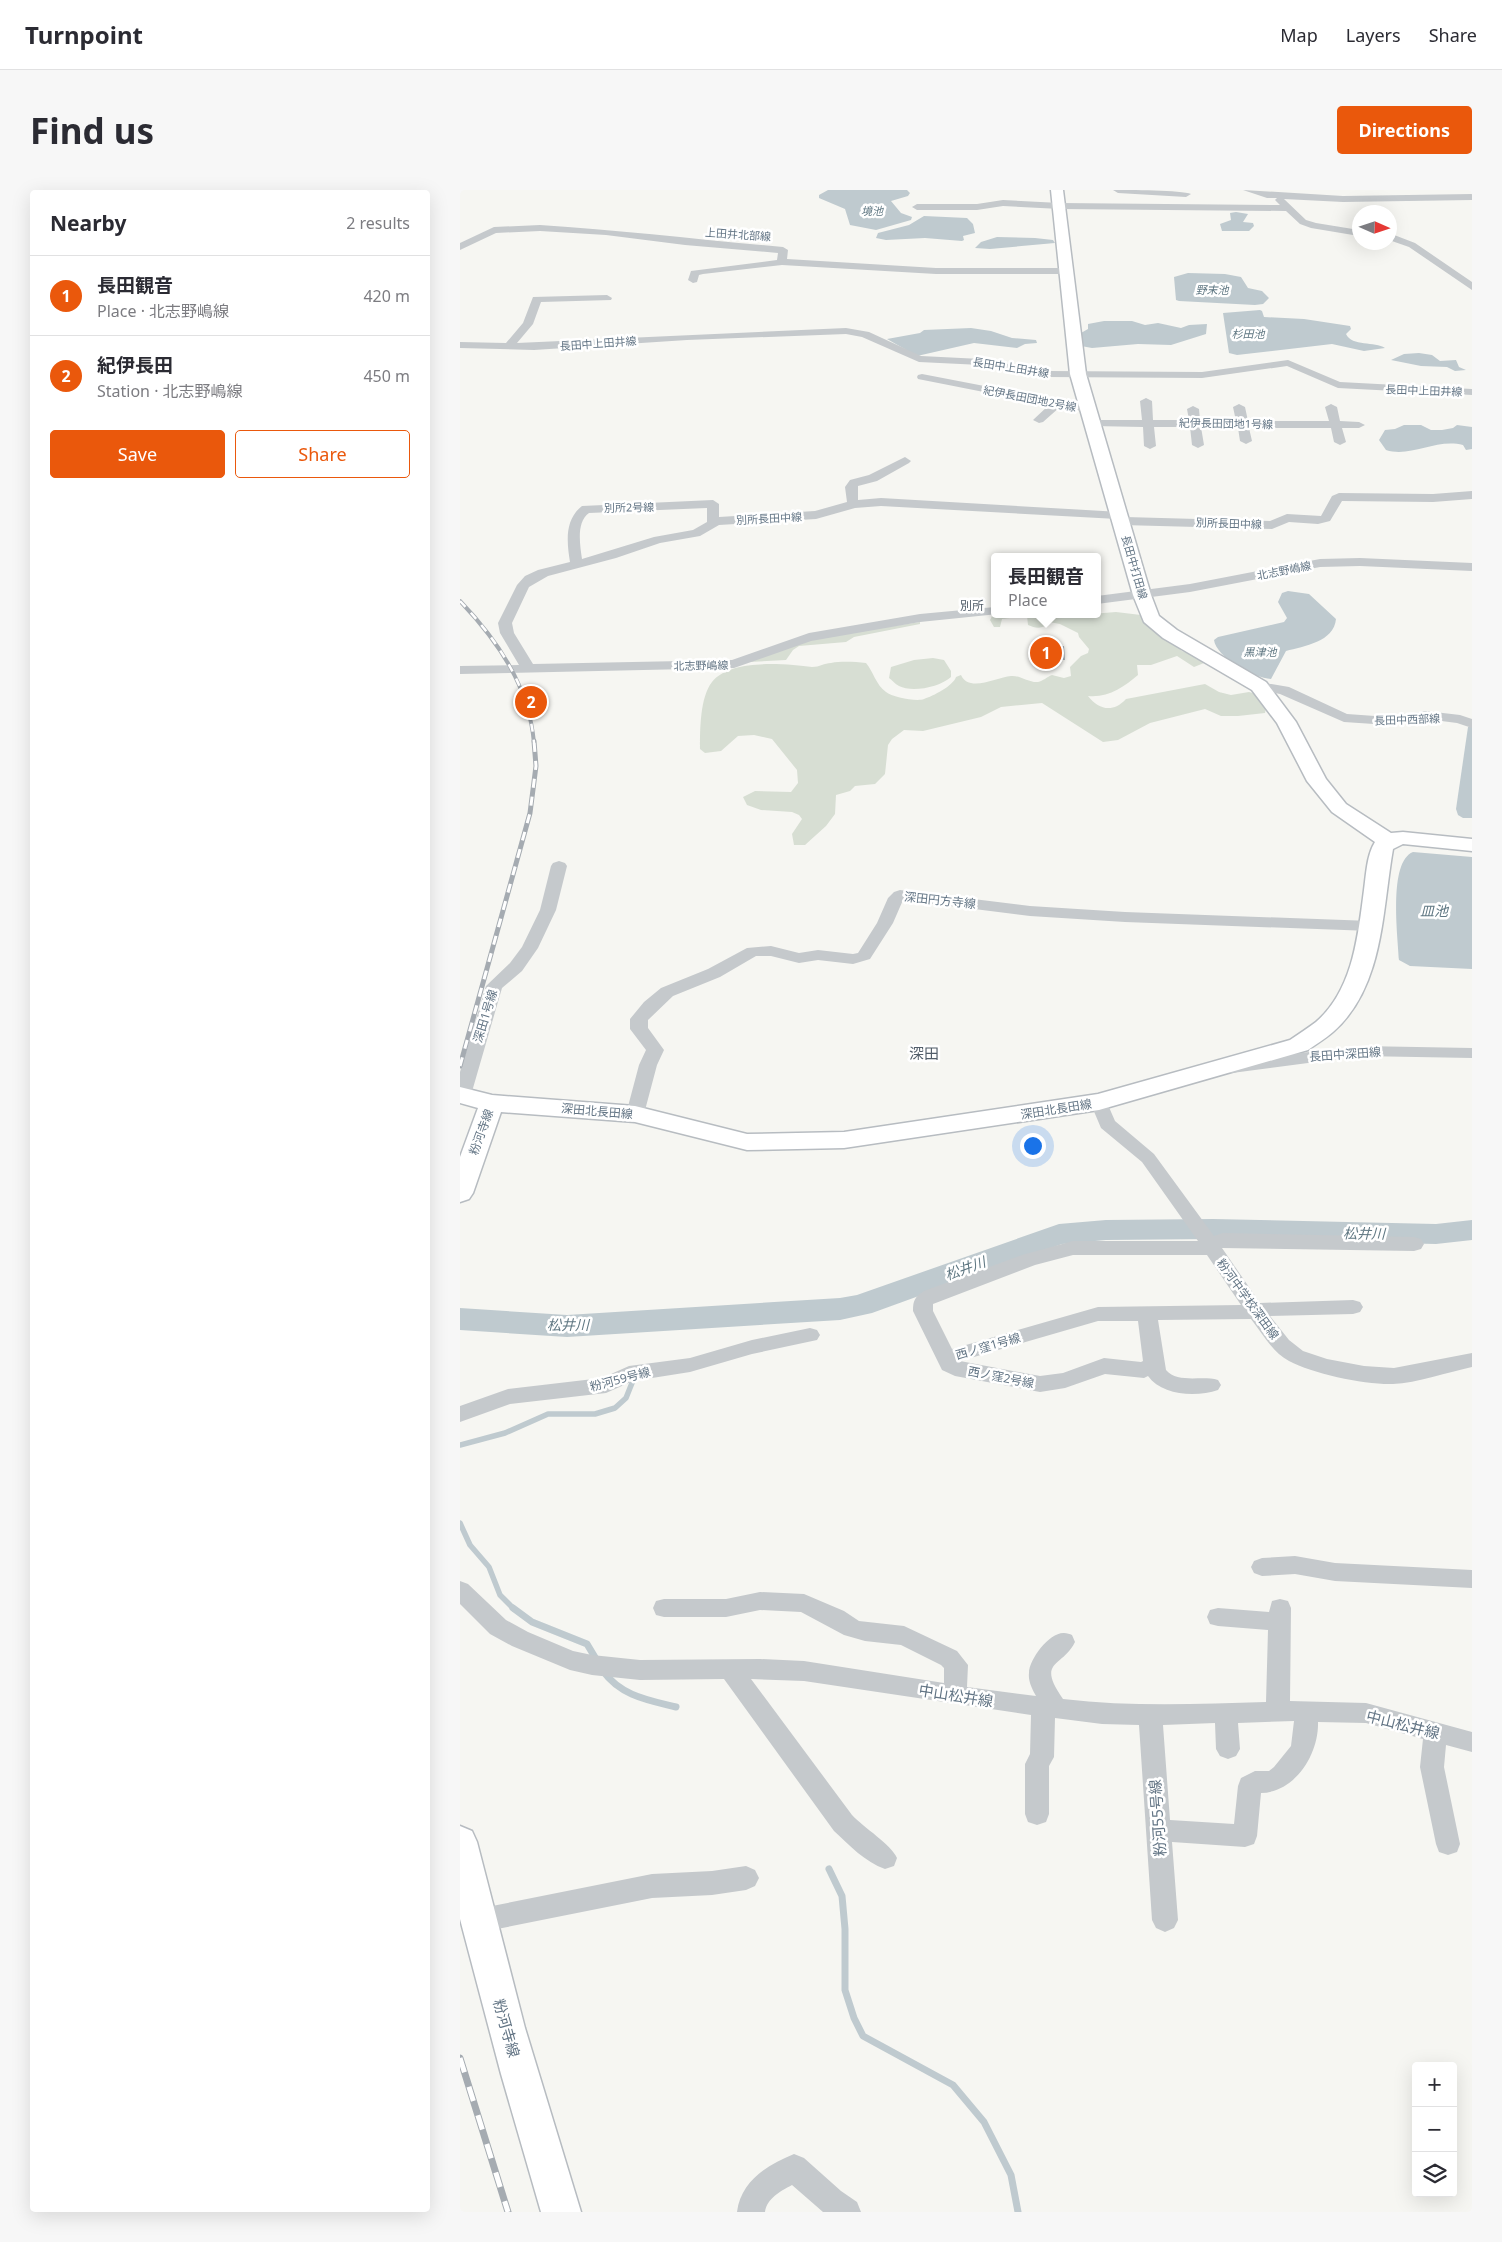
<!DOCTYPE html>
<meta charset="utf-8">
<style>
body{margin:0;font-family:"Noto Sans","Noto Sans JP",sans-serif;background:#f7f7f7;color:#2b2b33}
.controls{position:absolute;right:15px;bottom:15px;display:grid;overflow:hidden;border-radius:5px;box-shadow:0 5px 20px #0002}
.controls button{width:45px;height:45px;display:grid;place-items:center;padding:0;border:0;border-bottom:1px solid #e1e1e2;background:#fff;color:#2b2b33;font:25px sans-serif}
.compass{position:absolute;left:892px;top:15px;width:45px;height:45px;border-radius:50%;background:#fff;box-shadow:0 5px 20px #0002;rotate:93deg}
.you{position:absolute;left:572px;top:955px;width:18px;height:18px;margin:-12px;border:4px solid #fff;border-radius:50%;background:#1a73e8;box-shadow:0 0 0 8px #1a73e833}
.badge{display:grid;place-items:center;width:32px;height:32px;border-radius:50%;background:#ea580c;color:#fff;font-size:16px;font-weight:700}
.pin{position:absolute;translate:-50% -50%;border:2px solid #fff;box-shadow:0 1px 5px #0006}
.popup{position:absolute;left:531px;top:363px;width:110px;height:65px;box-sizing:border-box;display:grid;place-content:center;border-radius:5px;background:#fff;filter:drop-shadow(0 1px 4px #0005);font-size:16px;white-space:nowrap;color:#7c7c81}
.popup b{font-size:19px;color:#2b2b33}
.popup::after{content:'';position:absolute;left:50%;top:100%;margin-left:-10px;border:10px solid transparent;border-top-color:#fff}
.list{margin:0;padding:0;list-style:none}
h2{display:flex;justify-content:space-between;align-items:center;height:65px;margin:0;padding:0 20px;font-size:21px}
h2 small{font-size:16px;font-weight:400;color:#7c7c81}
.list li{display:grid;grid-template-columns:32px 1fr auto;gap:15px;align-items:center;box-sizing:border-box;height:80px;padding:0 20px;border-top:1px solid #e1e1e2}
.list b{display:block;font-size:19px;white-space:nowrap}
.list p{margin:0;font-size:16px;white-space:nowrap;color:#7c7c81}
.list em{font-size:16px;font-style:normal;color:#7c7c81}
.actions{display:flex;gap:10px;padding:15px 20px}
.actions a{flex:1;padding:11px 0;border:1px solid #ea580c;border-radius:5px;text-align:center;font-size:18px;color:#ea580c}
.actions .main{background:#ea580c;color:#fff}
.icon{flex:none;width:28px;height:28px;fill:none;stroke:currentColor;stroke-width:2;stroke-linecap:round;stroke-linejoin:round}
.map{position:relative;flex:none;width:1012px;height:2022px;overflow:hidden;border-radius:5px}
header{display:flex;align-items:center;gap:30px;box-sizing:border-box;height:70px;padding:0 25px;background:#fff;border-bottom:1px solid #e1e1e2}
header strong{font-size:24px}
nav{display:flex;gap:28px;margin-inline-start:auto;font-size:18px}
.intro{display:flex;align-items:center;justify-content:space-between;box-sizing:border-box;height:120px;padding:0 30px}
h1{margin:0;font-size:35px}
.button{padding:12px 22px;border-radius:5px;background:#ea580c;color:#fff;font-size:18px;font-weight:700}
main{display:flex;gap:30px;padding:0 30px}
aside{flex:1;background:#fff;border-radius:5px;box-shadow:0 5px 20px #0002}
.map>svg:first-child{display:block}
.green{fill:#d7ded3}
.water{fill:#bfcacf}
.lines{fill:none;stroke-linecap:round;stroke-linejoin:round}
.stream-far1{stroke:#bfcacf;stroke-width:5.5}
.stream{stroke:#bfcacf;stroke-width:7}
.river{fill:#bfcacf;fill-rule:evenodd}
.building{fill:#adb5bb}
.secondary-casing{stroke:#b7bcc1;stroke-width:3}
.street{fill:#c5c9cc;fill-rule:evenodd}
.secondary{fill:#fff;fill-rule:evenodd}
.rail-far2-casing{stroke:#a5abb1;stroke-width:4}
.rail-far1-casing{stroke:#a5abb1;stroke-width:5}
.rail-casing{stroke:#a5abb1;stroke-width:7}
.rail-far2{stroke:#fff;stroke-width:2.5;stroke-dasharray:8;stroke-linecap:butt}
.rail-far1{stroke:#fff;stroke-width:3;stroke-dasharray:9;stroke-linecap:butt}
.rail{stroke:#fff;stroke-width:5;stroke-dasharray:15;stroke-linecap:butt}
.labels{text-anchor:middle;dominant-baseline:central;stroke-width:5;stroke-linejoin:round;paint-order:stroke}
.far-water-label{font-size:11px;font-style:italic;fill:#5f7782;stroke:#fff}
.far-street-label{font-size:11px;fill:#637585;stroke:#fff}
.far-quarter-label{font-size:12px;fill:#525e6a;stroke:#fff}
.street-label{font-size:12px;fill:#637585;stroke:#fff}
.water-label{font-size:14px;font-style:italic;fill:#5f7782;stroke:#fff}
.quarter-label{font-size:15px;fill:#525e6a;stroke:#fff}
.near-street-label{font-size:15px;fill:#637585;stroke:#fff}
</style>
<header>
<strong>Turnpoint</strong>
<nav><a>Map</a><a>Layers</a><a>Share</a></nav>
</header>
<div class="intro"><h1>Find us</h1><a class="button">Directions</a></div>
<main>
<aside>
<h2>Nearby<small>2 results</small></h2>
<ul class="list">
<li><span class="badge">1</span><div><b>長田観音</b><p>Place · 北志野嶋線</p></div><em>420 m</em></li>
<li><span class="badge">2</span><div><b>紀伊長田</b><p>Station · 北志野嶋線</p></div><em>450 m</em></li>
</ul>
<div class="actions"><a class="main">Save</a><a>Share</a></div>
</aside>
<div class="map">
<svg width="1012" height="2022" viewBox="0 0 1012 2022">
<rect width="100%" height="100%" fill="#f6f6f2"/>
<g class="green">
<path d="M656 422 681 425 722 461 744 470V473L734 477 717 466 691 475H677L678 485C664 497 648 508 628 506 639 520 653 523 666 509L745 494 759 502 771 505 789 502 800 505 807 513 805 523 778 526H761L745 519 690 533 658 550 643 552 582 513 541 517 521 527 463 541 444 540 432 549 428 555 425 584 415 594 395 596 390 601 376 605 375 624 366 636 345 655H334L332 644 342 629 339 625 332 622 301 620 287 615 283 607 295 601 331 602 338 593 337 580 312 549 294 545 278 546 261 561 245 563 240 559C240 540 240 507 252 492 271 468 326 474 352 477 360 477 364 473 371 473 382 471 395 472 406 473 413 481 416 495 426 502 432 507 457 512 464 509 473 506 493 496 496 487L501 485C509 503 537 487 551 486 560 485 569 493 578 492 583 491 587 487 592 485L604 488 611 486 610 477 621 466 628 463 629 459 619 447 618 443 600 434 583 431 587 435C580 439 575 438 568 435L567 426 542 429 540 437H534L530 430 533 424 619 425Z"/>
<polygon points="460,432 460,434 394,447 386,452 339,456 333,460 326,470 289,472 348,449"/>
<path d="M473 468 484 470 491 481V487C480 497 452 503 439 496 435 494 432 490 429 488L431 477 454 470Z"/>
</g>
<g class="water">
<polygon points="368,0 447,0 450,3 448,6 431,11 441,23 452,27 451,30 416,40 390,35 385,19 359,8 359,5"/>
<polygon points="776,22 788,24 783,32 793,33 794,36 789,41 762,41 760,34 771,30 770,23"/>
<polygon points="464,26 507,28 513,34 515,43 503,46 504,50 502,51 465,48 426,50 416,48 418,43 449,35"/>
<polygon points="537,47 575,48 593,50 595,53 530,59 515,58 521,52"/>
<polygon points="728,83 765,84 781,87 788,98 802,101 809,108 803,114 795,115 719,111 716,110 714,87"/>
<path d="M800 120 802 121 804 127 844 129 890 136 891 139 886 144C892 157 915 151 925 158L904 161 872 154 777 165 769 163 763 123Z"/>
<polygon points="644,131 672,131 685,135 698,133 721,138 729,135 747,134 746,144 711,155 678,154 632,158 621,156 621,143 628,139 628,134"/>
<polygon points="511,138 531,141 552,148 576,150 577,153 565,154 557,158 514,153 457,166 427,149 460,143 464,140"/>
<polygon points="959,163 972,165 980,171 996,170 999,177 1006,180 995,181 987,177 961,176 931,170 944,164"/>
<path d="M944 235H961L971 240H982L993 238 997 235 1012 237V259L1006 260 1003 255C976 248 951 268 926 260L919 250 925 240 935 239Z"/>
<path d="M828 401 849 404 876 429C874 452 844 456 826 461L811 489C794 488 756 467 754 450L758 447 824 432 827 428 818 412 822 403Z"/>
<polygon points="1008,537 1012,537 1012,628 1003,628 998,625 996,619"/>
<path d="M953 662 1012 667V779L950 776 939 770C938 746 928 672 953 662Z"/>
</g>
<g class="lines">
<g class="stream-far1">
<polyline points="0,1255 45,1243 88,1224 135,1224 155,1218 166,1208 174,1188"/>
<polyline points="0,1333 10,1355 29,1377 40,1405 54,1419"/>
</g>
<g class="stream">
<polyline points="53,1418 72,1432 127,1454 136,1469"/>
<path d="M143 1481C161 1506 188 1510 216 1517"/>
<polyline points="369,1679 382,1706 385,1739 385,1800 394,1828 403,1846 493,1895 524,1932 551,1985 558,2022"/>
</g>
<polygon class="river" points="753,1029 976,1034 1012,1030 1012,1050 976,1054 753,1049 646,1050 602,1054 412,1123 380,1130 107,1147 0,1140 0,1118 107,1125 380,1108 397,1105 599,1034 646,1030"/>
</g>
<polygon class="building" points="572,456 604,456 605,470 574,470"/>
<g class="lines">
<defs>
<g id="secondary">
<path d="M591 0H603L626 184 691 405 699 426 717 440 806 492 836 532 866 589 886 614 931 643 943 642 1012 649V661L943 654 933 659C922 721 924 797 873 842 865 849 856 854 848 860L639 920 384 958 287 960 175 932 41 922 13 1003 9 1009 0 1012V967L18 918 0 913V897L32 905 175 916 287 944 384 942 638 904 830 850C839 844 848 838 856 832 893 800 898 746 904 700 906 685 907 664 915 652L872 622 847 591 817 533 792 500 703 448 684 432 673 405 610 184Z"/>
<polygon points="0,1636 12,1641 17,1652 65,1838 121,2022 81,2022 41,1884 0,1729"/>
</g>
</defs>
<use href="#secondary" class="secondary-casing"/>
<g class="street">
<path d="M653 0C668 0 722 0 731 4L726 7 658 3Z"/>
<polygon points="783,0 883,6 1012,4 1012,10 883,12 824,9 846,30 856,33 899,40 899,46 851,38 840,34 826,21 600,19 543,16 517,20 457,20 452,17 457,14 517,14 543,10 600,13 820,15 815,10 817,8 807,8"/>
<path d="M80 35C161 40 242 50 323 57L328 60 327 69 476 78H606L611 81 606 84H476L322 75 243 84 239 85 237 92 233 93 228 90 231 81 317 70 318 63 225 55 146 45 80 41 36 43 0 60V53L34 37Z"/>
<polygon points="929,43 955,53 1012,92 1012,100 949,57 929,50"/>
<polygon points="147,105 152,108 151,110 81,112 73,134 57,153 386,138 409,142 461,166 521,169 588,181 742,182 828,170 880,192 1012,199 1012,205 878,198 827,176 742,188 588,187 521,175 459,172 402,147 386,144 227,150 74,160 0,158 0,152 46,153 63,133 73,107"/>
<polygon points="462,184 628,216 634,219 628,222 600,217 583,232 579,233 573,230 589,215 458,189 457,187 458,185"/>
<polygon points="686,208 692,211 693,230 729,230 727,219 733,216 739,219 740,230 776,231 773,217 779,214 785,217 788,231 869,231 865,217 871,214 877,217 880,231 899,232 905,235 899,238 882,238 886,252 880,255 874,252 871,238 789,238 792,251 786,254 780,251 778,238 741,237 744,255 738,258 732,255 730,237 694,237 696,256 690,259 684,256 683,237 633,236 627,233 633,230 682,230 680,211"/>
<path d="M445 267 451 271 449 273 417 291 398 296V310L421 308 660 322 664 323 665 327 810 331 827 324 861 326 872 306 879 303 973 304 1012 301V309L973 312 882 311 870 331 858 334 829 332 812 339 662 335 658 334 657 329 421 316 395 318 356 329 259 335 240 346 200 353 156 368 88 386 69 397 52 433 54 443 73 474 272 470 349 443 460 424 535 417V424H538L460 432 351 451 274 478 0 484V476L59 475 40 443 38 433 57 395 65 386 78 380 110 372C107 353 104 330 122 316L253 310 259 314V327L355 321 387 312 385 297 390 290 409 285ZM247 318V332L233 340 194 347 122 369C120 355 116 332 129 323Z"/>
<polygon points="900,368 1012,373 1012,381 900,376 860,377 730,402 637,414 637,406 730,394 860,369"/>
<polygon points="799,492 829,497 887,524 929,527 966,521 1000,525 1012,529 1012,538 997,533 966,529 929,535 884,532 820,504 794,499 792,496"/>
<polygon points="99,671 105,673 107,676 96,720 78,758 62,781 42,798 11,905 8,909 0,910 0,882 26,796 50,773 62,757 80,720 91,676 93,673"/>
<polygon points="440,700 570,716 665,722 911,731 917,733 919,736 917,739 911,741 665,732 570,726 443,710 433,733 410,769 393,774 358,770 339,773 311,766 296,766 260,787 213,806 188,830 188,838 204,860 197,875 184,924 181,928 175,930 169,928 166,924 179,875 186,860 170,839 170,829 184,812 201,798 248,779 287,758 311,756 339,763 358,760 393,764 398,763 417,733 428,708 434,702"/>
<polygon points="901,856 1012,858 1012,868 901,866 772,883 766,881 763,877 766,873 772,871"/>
<path d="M639 906 645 908 655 931 694 964 754 1046 763 1043 954 1047 961 1049 964 1054 961 1059 954 1061 762 1058 800 1113 893 1110 900 1112 903 1117 900 1122 893 1124 810 1126 829 1150 843 1161 867 1169 904 1176 934 1178 1012 1163V1177C988 1182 957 1193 933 1194 906 1195 853 1184 829 1171 813 1163 802 1143 791 1129L698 1130 706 1180C718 1194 742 1185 758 1190L761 1195 758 1200C737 1207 702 1206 688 1186L684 1188 645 1184 605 1198 580 1202 495 1186 482 1180 453 1121C453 1110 455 1107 464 1101L562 1065 613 1051H738L682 972 641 938 630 912 633 908ZM613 1065H747L781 1115 638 1117 492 1159 473 1121V1114L575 1075ZM638 1131H678L683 1171 681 1172 644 1168 603 1183 580 1186 500 1171Z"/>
<polygon points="350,1138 357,1140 360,1145 357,1150 292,1164 230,1182 173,1191 146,1203 50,1214 0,1232 0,1216 48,1199 142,1188 169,1176 230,1168 292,1150"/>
<polygon points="835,1366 875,1373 1012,1380 1012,1398 875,1391 835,1384 802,1386 794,1383 791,1377 794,1371 802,1368"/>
<path d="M0 1391 8 1394 46 1430 68 1442 113 1461 132 1465 180 1470 300 1469 344 1471 484 1493V1478L481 1475 441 1455 405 1451 384 1445 341 1422 300 1420 266 1427H204L196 1425 193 1418 196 1411 204 1409H266L300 1402 344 1404 384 1421 399 1431 444 1436 497 1461 508 1475 507 1497 576 1506C572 1499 568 1491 569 1483 569 1469 590 1442 604 1443 607 1443 610 1444 612 1445L615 1452C602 1478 576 1470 603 1509 671 1517 738 1514 806 1512L808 1440 758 1436 750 1434 747 1427 750 1420 758 1418 809 1422 812 1411 820 1409 828 1411 831 1418 830 1511 906 1513 1012 1542V1562L986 1555 984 1577 1000 1654 997 1662 988 1665 979 1662 976 1654 960 1577 963 1549 906 1533 858 1532C859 1563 836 1602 801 1603L797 1646 794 1654 785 1657 712 1652 718 1730 714 1738 705 1742 696 1738 692 1730 679 1535 642 1534 595 1528 594 1567 589 1576V1624L586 1632 577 1635 568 1632 565 1624V1574L570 1564 571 1525 344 1491 291 1489 392 1625C404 1638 431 1654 437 1668L434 1676 425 1679C405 1672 389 1655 374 1641L264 1489 180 1490 132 1485 110 1480 52 1456 30 1444 0 1414ZM834 1531 831 1556 814 1577 809 1581H795L781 1588 778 1596 774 1634 710 1630 703 1535 755 1533 756 1559 760 1566 768 1569 776 1566 780 1559 778 1533Z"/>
<polygon points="286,1676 295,1680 299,1688 295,1696 286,1700 252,1705 192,1708 17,1743 8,1739 4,1731 8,1723 17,1719 192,1684 252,1681"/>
<path d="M334 1964 344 1968 381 2001 397 2012 401 2022H363L332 1995C321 2001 307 2008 305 2022H277C281 1991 307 1975 334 1964Z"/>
</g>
<use href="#secondary" class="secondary"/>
<defs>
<path id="rail-far2" d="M0 411C38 451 69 496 74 553"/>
<polyline id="rail-far1" points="0,876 70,623 76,576 74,551"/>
<polyline id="rail" points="0,1868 48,2022"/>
</defs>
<use href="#rail-far2" class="rail-far2-casing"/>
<use href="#rail-far1" class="rail-far1-casing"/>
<use href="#rail" class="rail-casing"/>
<use href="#rail-far2" class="rail-far2"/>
<use href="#rail-far1" class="rail-far1"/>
<use href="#rail" class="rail"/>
</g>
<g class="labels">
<g class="far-water-label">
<text x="412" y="20">境池</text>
<text x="752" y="99">野末池</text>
<text x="788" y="143">杉田池</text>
<text x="800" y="461">黒津池</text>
</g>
<g class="far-street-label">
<text transform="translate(278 44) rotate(4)">上田井北部線</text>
<text transform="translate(138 153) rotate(-4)">長田中上田井線</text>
<text transform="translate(551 177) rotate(9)">長田中上田井線</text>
<text transform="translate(964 200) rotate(2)">長田中上田井線</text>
<text transform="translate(570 208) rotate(11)">紀伊長田団地2号線</text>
<text transform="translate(766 233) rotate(1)">紀伊長田団地1号線</text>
<text transform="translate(169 317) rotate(-1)">別所2号線</text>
<text transform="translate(309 328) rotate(-3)">別所長田中線</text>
<text transform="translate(769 333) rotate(2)">別所長田中線</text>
<text transform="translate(675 377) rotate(74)">長田中打田線</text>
<text transform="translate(824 380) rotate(-11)">北志野嶋線</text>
<text transform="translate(241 475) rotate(-1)">北志野嶋線</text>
<text transform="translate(947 529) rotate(-2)">長田中西部線</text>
</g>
<g class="far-quarter-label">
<text x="512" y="415">別所</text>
</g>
<g class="street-label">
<text transform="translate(480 710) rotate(6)">深田円方寺線</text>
<text transform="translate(25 826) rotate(-73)">深田1号線</text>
<text transform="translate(885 864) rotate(-4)">長田中深田線</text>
<text transform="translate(596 919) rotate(-9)">深田北長田線</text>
<text transform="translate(137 921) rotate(5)">深田北長田線</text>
<text transform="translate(21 942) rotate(-70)">粉河寺線</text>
<text transform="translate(788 1109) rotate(54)">粉河中学校深田線</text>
<text transform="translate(528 1156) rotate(-16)">西ノ窪1号線</text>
<text transform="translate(541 1187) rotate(11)">西ノ窪2号線</text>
<text transform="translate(160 1189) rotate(-15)">粉河59号線</text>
</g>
<g class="water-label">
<text x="974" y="720">皿池</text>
<text transform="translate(904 1043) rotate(1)">松井川</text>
<text transform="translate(505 1078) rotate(-20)">松井川</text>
<text x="108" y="1134">松井川</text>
</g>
<g class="quarter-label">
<text x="464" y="863">深田</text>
</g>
<g class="near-street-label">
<text transform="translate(496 1505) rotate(9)">中山松井線</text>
<text transform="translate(943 1534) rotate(14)">中山松井線</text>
<text transform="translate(697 1628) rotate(-94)">粉河55号線</text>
<text transform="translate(47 1838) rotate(74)">粉河寺線</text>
</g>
</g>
</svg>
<div class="controls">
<button>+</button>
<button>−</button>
<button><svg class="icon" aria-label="layers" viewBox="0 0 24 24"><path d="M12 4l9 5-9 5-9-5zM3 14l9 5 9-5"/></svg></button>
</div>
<svg class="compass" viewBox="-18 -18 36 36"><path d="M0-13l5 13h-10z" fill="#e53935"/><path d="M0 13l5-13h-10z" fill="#7c7c81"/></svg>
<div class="you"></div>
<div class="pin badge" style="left:586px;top:463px">1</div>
<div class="popup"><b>長田観音</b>Place</div>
<div class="pin badge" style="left:71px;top:512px">2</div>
</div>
</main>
